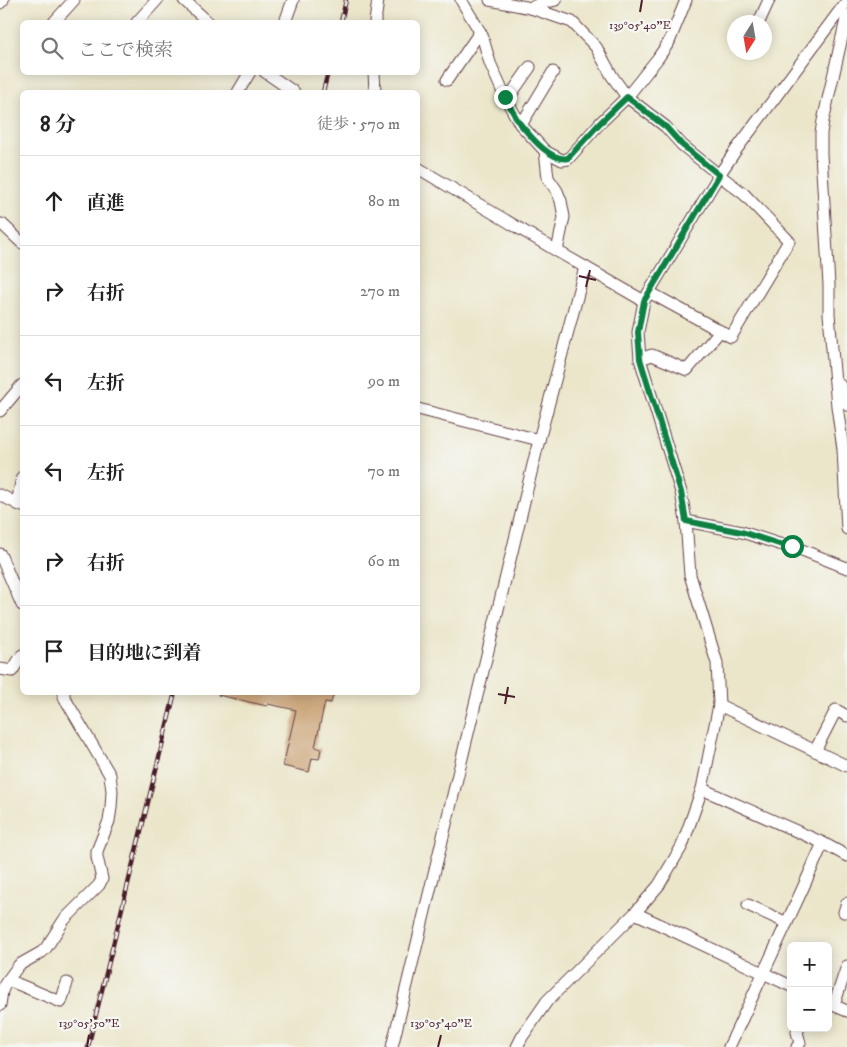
<!DOCTYPE html>
<html lang="ja">
<meta charset="utf-8">
<style>
body{margin:0;font-family:"IM FELL DW Pica","Noto Serif JP",serif;background:#f2f2f2;color:#222}
.controls{position:absolute;right:15px;bottom:15px;display:grid;overflow:hidden;border-radius:8px;box-shadow:0 2px 12px #0003}
.controls button{width:45px;height:45px;display:grid;place-items:center;padding:0;border:0;border-bottom:1px solid #e0e0e0;background:#fff;color:#222;font:25px sans-serif}
.compass{position:absolute;left:727px;top:15px;width:45px;height:45px;border-radius:50%;background:#fff;box-shadow:0 2px 12px #0003;rotate:191deg}
.stop{position:absolute;width:15px;height:15px;margin:-11px;border:4px solid #0b8043;border-radius:50%;background:#fff}
.stop.end{background:#0b8043;border-color:#fff;box-shadow:0 1px 5px #0008}
.list{margin:0;padding:0;list-style:none}
h2{display:flex;justify-content:space-between;align-items:center;height:65px;margin:0;padding:0 20px;font-size:21px}
h2 small{font-size:16px;font-weight:400;color:#767676}
.list li{display:grid;grid-template-columns:32px 1fr auto;gap:15px;align-items:center;box-sizing:border-box;height:90px;padding:0 20px;border-top:1px solid #e0e0e0}
.list b{display:block;font-size:19px;white-space:nowrap}
.list em{font-size:16px;font-style:normal;color:#767676}
.icon{flex:none;width:28px;height:28px;fill:none;stroke:currentColor;stroke-width:2;stroke-linecap:round;stroke-linejoin:round}
.map{position:relative;flex:none;width:847px;height:1047px;overflow:hidden}
.search{position:absolute;background:#fff;box-shadow:0 2px 12px #0003;left:20px;top:20px;width:400px;height:55px;display:flex;align-items:center;gap:12px;box-sizing:border-box;padding:0 18px;border-radius:8px;color:#767676;font-size:19px}
.panel{position:absolute;background:#fff;box-shadow:0 2px 12px #0003;left:20px;top:90px;width:400px;height:605px;border-radius:8px}
.map>svg:first-child{display:block}
.building{fill:#cda87e}
.lines{fill:none;stroke-linecap:round;stroke-linejoin:round}
.minor-casing{stroke:#623d43;stroke-width:13}
.minor{stroke:#fff;stroke-width:11}
.rail-casing{stroke:#4a1f2b;stroke-width:4.5}
.rail{stroke:#f6f6f2;stroke-width:2.5;stroke-dasharray:8;stroke-linecap:butt}
.route{stroke:#0b8043;stroke-width:6}
.ticks{fill:none;stroke:#4a1f2b;stroke-width:2}
.ticks-label{font-size:12px;text-anchor:middle;fill:#4a1f2b;stroke:#f6f6f2;stroke-width:4.5;stroke-linejoin:round;paint-order:stroke}
</style>
<div class="map">
<svg width="847" height="1047" viewBox="0 0 847 1047">
<rect width="100%" height="100%" fill="#f6f6f2"/>
<filter id="ink" filterUnits="userSpaceOnUse"><feTurbulence type="fractalNoise" baseFrequency=".02" numOctaves="2"/><feDisplacementMap in="SourceGraphic" scale="10" xChannelSelector="R" yChannelSelector="G"/><feConvolveMatrix kernelMatrix="1 2 1 2 8 2 1 2 1" color-interpolation-filters="sRGB"/></filter>
<filter id="wash" filterUnits="userSpaceOnUse"><feTurbulence type="fractalNoise" baseFrequency=".0096" numOctaves="4" result="noise"/><feDisplacementMap in="SourceGraphic" scale="20" xChannelSelector="R" yChannelSelector="G"/><feGaussianBlur stdDeviation="1.12" result="paint"/><feColorMatrix in="noise" values="0 0 0 0 0 0 0 0 0 0 0 0 0 0 0 0 0 1.4 0 .05"/><feComposite in="paint" operator="in"/></filter>
<g filter="url(#wash)">
<rect width="100%" height="100%" fill="#ebe6ca"/>
<g id="blocks">
<polygon class="building" points="219,692 334,692 331,703 325,702 315,747 321,749 319,759 312,758 309,772 283,766 296,710 268,704 267,706 218,695"/>
</g>
</g>
<g filter="url(#ink)">
<use href="#blocks" fill-opacity="0" stroke="#623d43" stroke-width="1"/>
<g class="lines">
<defs>
<g id="minor">
<polyline points="184,0 208,22"/>
<polyline points="461,0 482,35 490,63 505,97 520,124 545,151 548,178 557,191 561,201 564,217 557,251"/>
<polyline points="490,0 531,8 539,4 556,0"/>
<polyline points="0,3 3,0"/>
<polyline points="531,8 572,22 596,47 612,76 627,97 666,127 682,145 719,175 744,194 789,241 731,337 649,292"/>
<polyline points="847,15 823,121 821,133 821,154 829,285 829,314 837,406 843,449 847,529"/>
<polyline points="54,22 74,0"/>
<polyline points="137,22 157,0"/>
<polyline points="285,22 293,0"/>
<polyline points="375,22 378,0"/>
<polyline points="759,22 769,0"/>
<polyline points="265,72 294,92"/>
<polyline points="374,72 375,92"/>
<polyline points="447,80 480,32"/>
<polyline points="238,92 250,72"/>
<polyline points="507,100 530,67"/>
<polyline points="521,125 553,72"/>
<polyline points="545,151 562,160 568,159 600,123 627,97 658,58 669,42 686,0"/>
<polyline points="418,168 557,251 644,301"/>
<polyline points="2,224 22,243"/>
<polyline points="640,359 652,355 687,370 720,331"/>
<polyline points="840,385 847,405"/>
<polyline points="418,409 539,440"/>
<polyline points="0,411 22,385"/>
<polyline points="0,495 22,506"/>
<polyline points="17,504 22,477"/>
<polyline points="686,521 742,532 779,544 792,546 847,568"/>
<polyline points="0,554 22,605"/>
<polyline points="0,669 12,671 22,655"/>
<polyline points="719,705 847,766"/>
<polyline points="815,751 836,710 847,716"/>
<polyline points="702,789 823,843 802,890 729,1047"/>
<polyline points="823,843 847,856"/>
<polyline points="748,905 787,923"/>
<polyline points="844,912 847,903"/>
<polyline points="635,913 791,986"/>
<polyline points="8,980 61,1002 67,983"/>
<polyline points="828,1003 847,1011"/>
<polyline points="0,1005 2,991 5,984 19,965 42,952 46,948 64,920 99,885 102,879 97,857 97,851 109,821 111,808 112,791 110,775 64,697 64,692"/>
<polyline points="834,1005 847,966"/>
<polyline points="392,1047 539,440 585,267"/>
<polyline points="517,1047 522,1037 547,1001 635,913 659,885 682,846 702,789 719,705 717,663 690,575 686,521 681,492 640,359 638,332 644,301 649,292 719,175 736,150 847,1"/>
<polyline points="797,1047 800,1043 797,1032 799,1028"/>
</g>
</defs>
<use href="#minor" class="minor-casing"/>
<use href="#minor" class="minor"/>
<defs>
<g id="rail">
<polyline points="341,22 346,0"/>
<polyline points="323,92 328,72"/>
<polyline points="88,1047 175,692"/>
</g>
</defs>
<use href="#rail" class="rail-casing"/>
<use href="#rail" class="rail"/>
</g>
</g>
<g class="lines" filter="url(#ink)">
<path class="route" d="M505 97C510 106 514 116 521 125 531 137 551 162 568 158L600 123 627 97 666 127 682 145 719 175 644 301 638 332 640 359 681 492 686 521 742 532 779 544 792 546"/>
</g>
<path class="ticks" d="M640 12 642 0M579 276 596 280M586 287 590 270M498 694 515 697M505 704 508 687M87 1047 89 1035M438 1047 441 1035"/>
<g class="ticks-label">
<text x="640" y="29">139°05'40"E</text>
<text x="89" y="1027">139°05'50"E</text>
<text x="441" y="1027">139°05'40"E</text>
</g>
</svg>
<div class="controls">
<button>+</button>
<button>−</button>
</div>
<svg class="compass" viewBox="-18 -18 36 36"><path d="M0-13l5 13h-10z" fill="#e53935"/><path d="M0 13l5-13h-10z" fill="#767676"/></svg>
<div class="stop" style="left:792px;top:546px"></div>
<div class="stop end" style="left:505px;top:97px"></div>
<div class="search"><svg class="icon" aria-label="search" viewBox="0 0 24 24"><circle cx="10" cy="10" r="6"/><path d="M15 15l6 6"/></svg>ここで検索</div>
<section class="panel">
<h2>8 分<small>徒歩 · 570 m</small></h2>
<ul class="list">
<li><svg class="icon" aria-label="ahead" viewBox="0 0 24 24"><path d="M12 20V5M6 11l6-6 6 6"/></svg><div><b>直進</b></div><em>80 m</em></li>
<li><svg class="icon" aria-label="right" viewBox="0 0 24 24"><path d="M7 20v-9h11M14 6l5 5-5 5"/></svg><div><b>右折</b></div><em>270 m</em></li>
<li><svg class="icon" aria-label="left" viewBox="0 0 24 24"><path d="M17 20v-9H6M10 6l-5 5 5 5"/></svg><div><b>左折</b></div><em>90 m</em></li>
<li><svg class="icon" aria-label="left" viewBox="0 0 24 24"><path d="M17 20v-9H6M10 6l-5 5 5 5"/></svg><div><b>左折</b></div><em>70 m</em></li>
<li><svg class="icon" aria-label="right" viewBox="0 0 24 24"><path d="M7 20v-9h11M14 6l5 5-5 5"/></svg><div><b>右折</b></div><em>60 m</em></li>
<li><svg class="icon" aria-label="arrive" viewBox="0 0 24 24"><path d="M6 21V4h12l-3 4 3 4H6"/></svg><div><b>目的地に到着</b></div></li>
</ul>
</section>
</div>
